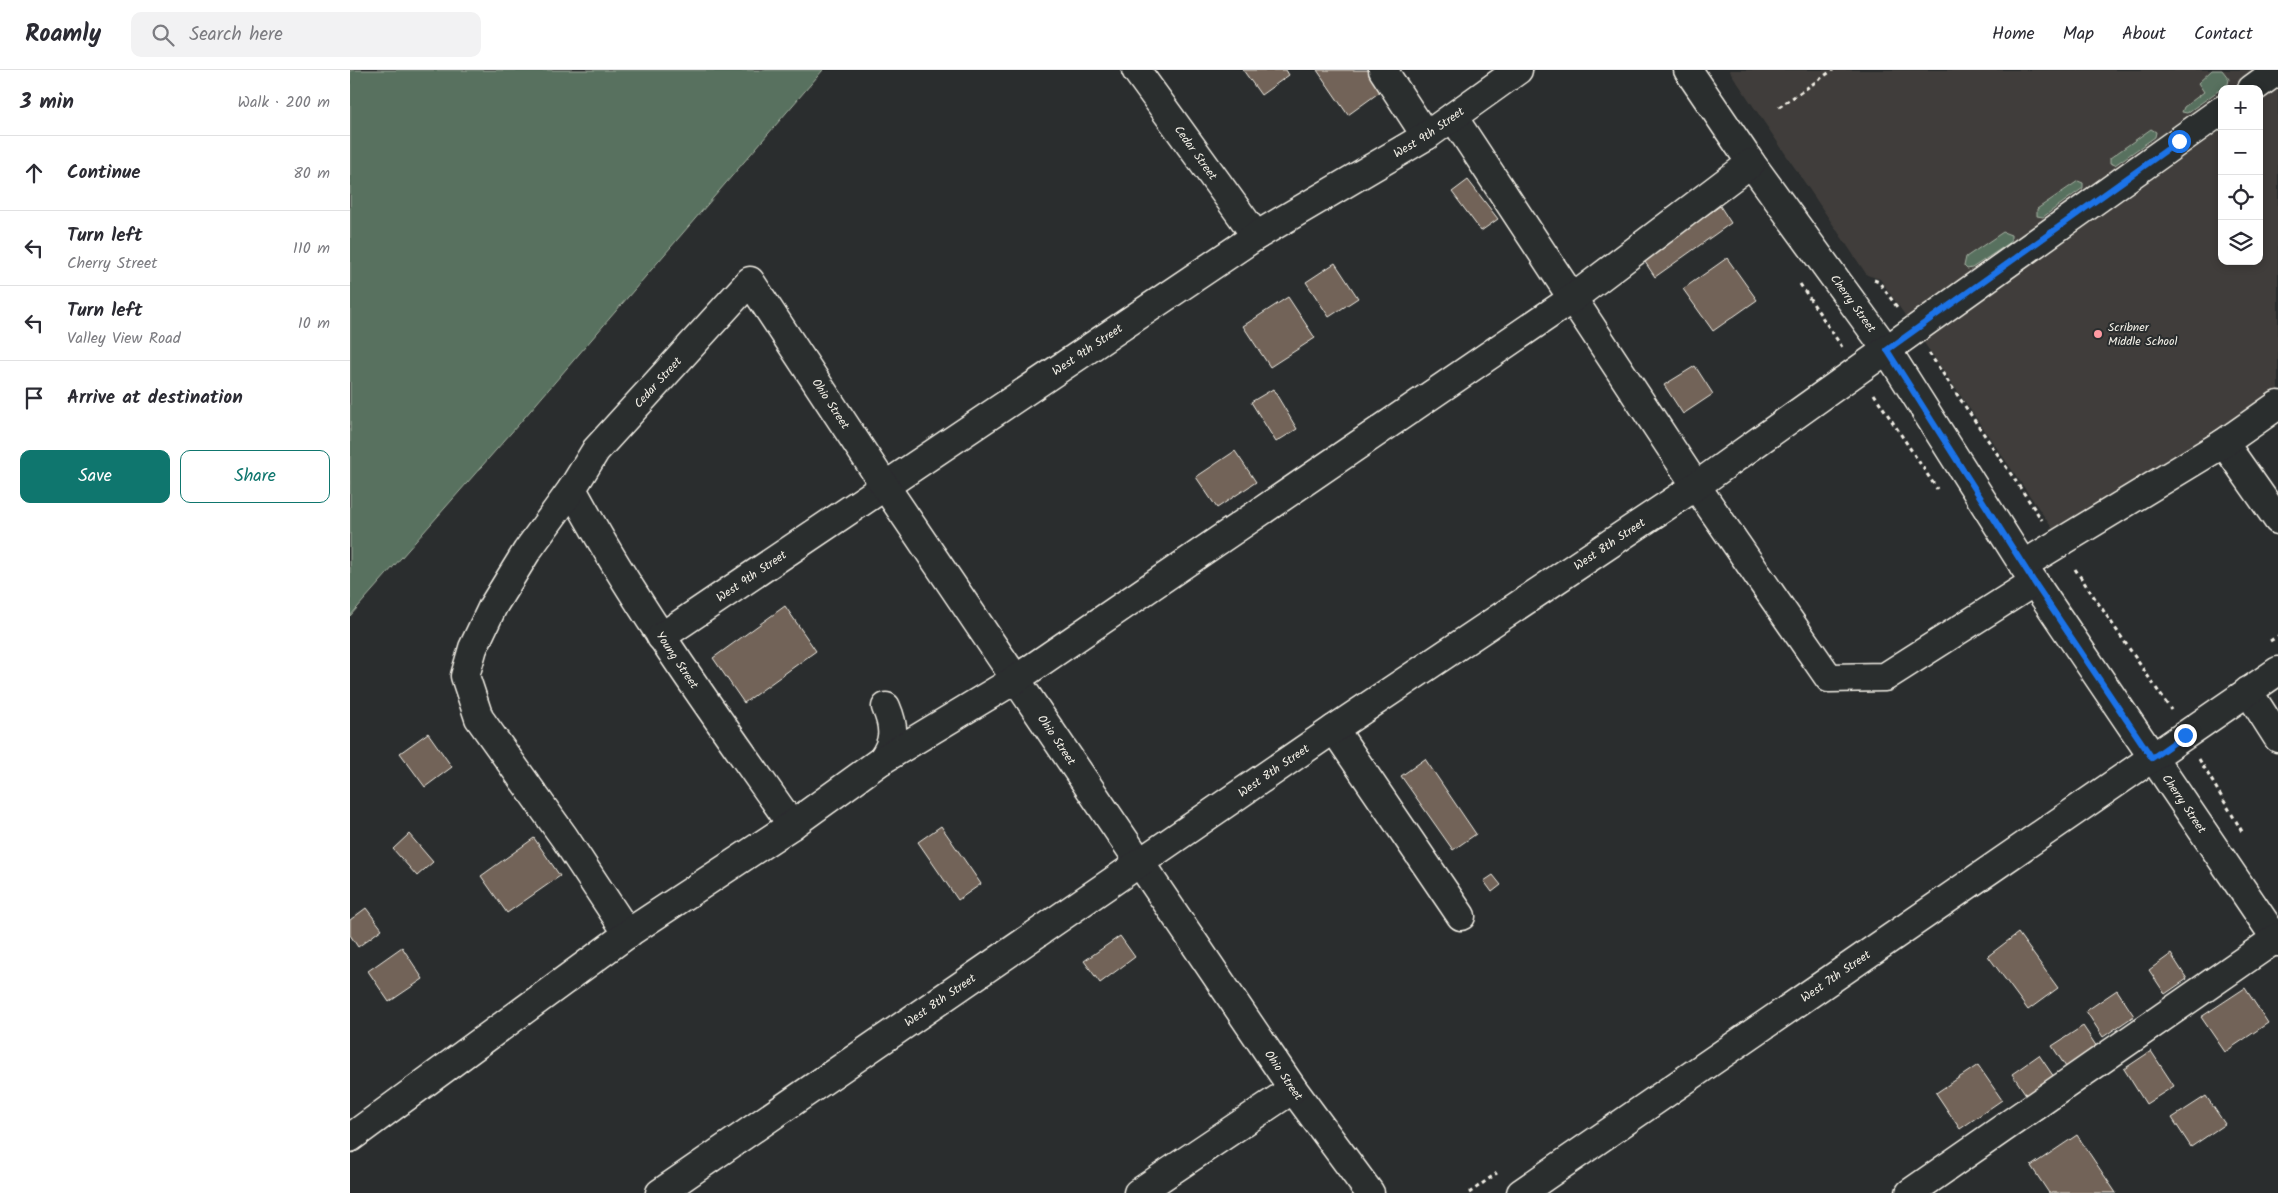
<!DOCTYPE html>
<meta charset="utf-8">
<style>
body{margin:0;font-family:Kalam,sans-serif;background:#f2f2f3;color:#2b2b33}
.controls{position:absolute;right:15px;top:15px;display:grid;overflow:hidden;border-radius:10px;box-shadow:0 2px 8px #0003}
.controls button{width:45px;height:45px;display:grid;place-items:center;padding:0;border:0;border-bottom:1px solid #e1e1e2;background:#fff;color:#2b2b33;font:25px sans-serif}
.stop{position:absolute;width:15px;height:15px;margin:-11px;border:4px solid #1a73e8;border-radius:50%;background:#fff}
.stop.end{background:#1a73e8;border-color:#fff;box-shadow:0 1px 5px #0008}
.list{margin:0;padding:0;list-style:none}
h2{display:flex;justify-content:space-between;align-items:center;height:65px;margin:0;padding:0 20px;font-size:21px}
h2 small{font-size:16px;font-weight:400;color:#7c7c81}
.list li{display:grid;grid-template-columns:32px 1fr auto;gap:15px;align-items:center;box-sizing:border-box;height:75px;padding:0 20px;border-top:1px solid #e1e1e2}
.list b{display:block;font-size:19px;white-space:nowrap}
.list p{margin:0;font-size:16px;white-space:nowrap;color:#7c7c81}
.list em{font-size:16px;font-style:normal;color:#7c7c81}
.actions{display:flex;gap:10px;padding:15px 20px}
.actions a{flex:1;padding:11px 0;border:1px solid #0f766e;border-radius:10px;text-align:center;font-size:18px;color:#0f766e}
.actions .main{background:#0f766e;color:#fff}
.icon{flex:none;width:28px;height:28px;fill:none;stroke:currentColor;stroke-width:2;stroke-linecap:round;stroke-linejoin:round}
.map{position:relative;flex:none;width:1928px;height:1123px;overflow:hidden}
header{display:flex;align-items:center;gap:30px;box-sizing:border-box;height:70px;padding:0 25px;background:#fff;border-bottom:1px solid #e1e1e2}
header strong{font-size:24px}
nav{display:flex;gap:28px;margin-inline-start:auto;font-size:18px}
.search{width:350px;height:45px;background:#f2f2f3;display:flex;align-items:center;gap:12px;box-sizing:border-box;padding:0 18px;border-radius:10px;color:#7c7c81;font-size:19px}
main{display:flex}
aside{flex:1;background:#fff}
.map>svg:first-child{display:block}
.built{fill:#403e3b;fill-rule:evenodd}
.green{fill:#58715e;stroke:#a6b1a3}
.building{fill:#726459;stroke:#f4f1e8}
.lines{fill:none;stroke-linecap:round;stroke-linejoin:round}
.minor-casing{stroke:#f4f1e8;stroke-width:31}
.path{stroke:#f4f1e8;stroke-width:3;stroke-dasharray:4 4;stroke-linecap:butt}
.minor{stroke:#2a2d2e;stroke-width:28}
.route{stroke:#1a73e8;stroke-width:6}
.poi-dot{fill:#ff9aa2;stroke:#2a2d2e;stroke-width:2}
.labels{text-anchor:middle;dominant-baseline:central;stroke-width:4;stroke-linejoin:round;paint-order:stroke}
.street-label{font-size:12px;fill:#f4f1e8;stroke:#2a2d2e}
.poi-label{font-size:12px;fill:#f4f1e8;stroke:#2a2d2e;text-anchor:start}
</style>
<header>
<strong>Roamly</strong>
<div class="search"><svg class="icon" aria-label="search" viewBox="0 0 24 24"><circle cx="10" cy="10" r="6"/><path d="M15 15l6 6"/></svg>Search here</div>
<nav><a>Home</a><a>Map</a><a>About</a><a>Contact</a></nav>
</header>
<main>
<aside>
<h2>3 min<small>Walk · 200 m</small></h2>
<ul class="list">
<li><svg class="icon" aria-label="ahead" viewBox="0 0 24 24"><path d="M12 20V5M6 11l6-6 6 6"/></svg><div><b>Continue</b></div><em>80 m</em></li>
<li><svg class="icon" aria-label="left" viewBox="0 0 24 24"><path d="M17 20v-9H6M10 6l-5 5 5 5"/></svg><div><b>Turn left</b><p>Cherry Street</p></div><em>110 m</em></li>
<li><svg class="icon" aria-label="left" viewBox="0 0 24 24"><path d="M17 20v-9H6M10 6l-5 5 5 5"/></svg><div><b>Turn left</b><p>Valley View Road</p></div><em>10 m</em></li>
<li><svg class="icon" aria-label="arrive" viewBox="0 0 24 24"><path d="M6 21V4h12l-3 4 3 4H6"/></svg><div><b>Arrive at destination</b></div></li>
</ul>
<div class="actions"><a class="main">Save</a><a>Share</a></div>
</aside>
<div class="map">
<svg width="1928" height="1123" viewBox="0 0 1928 1123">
<rect width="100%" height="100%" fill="#2a2d2e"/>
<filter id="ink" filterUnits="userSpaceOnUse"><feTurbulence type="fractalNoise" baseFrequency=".02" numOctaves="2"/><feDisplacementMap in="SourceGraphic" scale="10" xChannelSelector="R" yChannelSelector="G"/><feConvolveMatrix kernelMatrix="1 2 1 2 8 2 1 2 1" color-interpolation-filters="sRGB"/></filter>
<g filter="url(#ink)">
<path class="built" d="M1379 0H1928V320L1707 465 1530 209 1517 205ZM1872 19H1909V191H1872Z"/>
<g class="green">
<polygon points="0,0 473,0 168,355 0,546"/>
<polygon points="1862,0 1872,0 1879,9 1878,14 1837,43 1832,42 1834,37 1854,22 1848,13"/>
<polygon points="1801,59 1806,62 1805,67 1765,95 1760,93 1760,88"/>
<polygon points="1728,111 1733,113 1733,118 1693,147 1687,146 1687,139"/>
<polygon points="1653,162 1661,165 1661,172 1622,198 1617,199 1614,196 1616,187"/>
</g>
<g class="building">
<polygon points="893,0 936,0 939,5 911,25"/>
<polygon points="967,0 1020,0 1034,19 998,45"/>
<polygon points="1118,110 1148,149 1131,161 1102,122"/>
<polygon points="1370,136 1381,153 1305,207 1293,189"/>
<polygon points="1377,188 1407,230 1363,261 1333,219"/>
<polygon points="985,193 1008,228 979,247 956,212"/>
<polygon points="938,227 965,268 920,297 893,256"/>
<polygon points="1345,296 1363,324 1333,344 1314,315"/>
<polygon points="923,319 947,359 926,372 901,332"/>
<polygon points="885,381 906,412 867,438 846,407"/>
<polygon points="435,536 466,581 394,633 363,588"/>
<polygon points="78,663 102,697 75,717 50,683"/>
<polygon points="1075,689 1126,764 1103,780 1051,706"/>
<polygon points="591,756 631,814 608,830 568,772"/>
<polygon points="59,764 83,792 67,806 43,779"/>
<polygon points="184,768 210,806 157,843 131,806"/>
<polygon points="1143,805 1151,815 1142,822 1134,811"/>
<polygon points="16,838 32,859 8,877 0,865 0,850"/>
<polygon points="1668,863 1708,918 1678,940 1638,886"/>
<polygon points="770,866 785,887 750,913 734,891"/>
<polygon points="52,877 73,909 39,932 18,901"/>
<polygon points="1821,884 1837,909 1815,924 1799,900"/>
<polygon points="1895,918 1918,953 1875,982 1851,947"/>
<polygon points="1767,920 1784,946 1753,967 1736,941"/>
<polygon points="1733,956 1747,977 1716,997 1702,976"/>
<polygon points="1801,981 1824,1016 1796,1034 1774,999"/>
<polygon points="1689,985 1704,1007 1677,1026 1662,1004"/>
<polygon points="1628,995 1652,1030 1610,1059 1586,1023"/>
<polygon points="1856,1026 1875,1054 1841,1077 1822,1048"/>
<polygon points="1727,1065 1766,1123 1699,1123 1681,1096"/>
</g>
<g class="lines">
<defs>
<g id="minor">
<path id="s1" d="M786 0 906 166"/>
<polyline points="1033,0 1076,66"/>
<path id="s2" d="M1338 0 1401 93 1537 280 1684 512 1928 872"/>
<polyline points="1902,19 1928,0"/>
<polyline points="1103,47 1346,416 1479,608 1535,607 1684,512"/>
<polyline points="1874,373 1928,450"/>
<path id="s3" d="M222 419C286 537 365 645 442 755"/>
<polyline points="1673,495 1874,373 1928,335"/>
<path id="s4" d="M311 567 906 166 1076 66 1168 0"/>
<polyline points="1898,621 1928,668"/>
<polyline points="984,659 1111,846"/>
<path d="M532 690C545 672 545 658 536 637"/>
<path id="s5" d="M278 864 214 767 129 648 115 606 123 578 143 536 177 481 222 419 246 380 400 211 535 416 943 1019 1020 1123"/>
<polyline points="0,1068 283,860 442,755 532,690 666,609 1223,228 1401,93"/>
<path id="s6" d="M310 1123 984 659 1346 416 1872 40"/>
<polyline points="788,1123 943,1019"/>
<path id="s7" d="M1171 1123 1928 601"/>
<polyline points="1560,1123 1928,867"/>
</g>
</defs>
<use href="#minor" class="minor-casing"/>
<g class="path">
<polyline points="1429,37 1483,0"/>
<polyline points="1524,210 1529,212 1547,237"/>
<polyline points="1450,214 1492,277"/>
<polyline points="1579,283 1692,450"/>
<polyline points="1524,324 1587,419"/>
<polyline points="1725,499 1821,640"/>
<polyline points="1920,571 1928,566"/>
<polyline points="1849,689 1893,763"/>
<polyline points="1119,1123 1147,1103"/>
</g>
<use href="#minor" class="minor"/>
</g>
</g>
<g class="lines" filter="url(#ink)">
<polyline class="route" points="1829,71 1537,280 1684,512 1802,688 1835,665"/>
</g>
<circle class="poi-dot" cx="1748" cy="264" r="5"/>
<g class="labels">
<g class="street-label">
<text stroke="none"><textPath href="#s4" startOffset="919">West 9th Street</textPath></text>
<text stroke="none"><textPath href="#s1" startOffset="102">Cedar Street</textPath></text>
<text stroke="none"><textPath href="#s2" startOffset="286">Cherry Street</textPath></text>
<text stroke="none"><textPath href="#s4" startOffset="514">West 9th Street</textPath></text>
<text stroke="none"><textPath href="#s5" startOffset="661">Cedar Street</textPath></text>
<text stroke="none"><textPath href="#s5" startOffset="945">Ohio Street</textPath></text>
<text stroke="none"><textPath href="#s6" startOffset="1150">West 8th Street</textPath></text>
<text stroke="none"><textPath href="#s4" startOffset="109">West 9th Street</textPath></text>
<text stroke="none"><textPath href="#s3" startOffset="201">Young Street</textPath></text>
<text stroke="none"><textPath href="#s5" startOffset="1350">Ohio Street</textPath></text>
<text stroke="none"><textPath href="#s6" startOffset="745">West 8th Street</textPath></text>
<text stroke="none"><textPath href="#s2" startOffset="886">Cherry Street</textPath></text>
<text stroke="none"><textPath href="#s7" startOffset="382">West 7th Street</textPath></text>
<text stroke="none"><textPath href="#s6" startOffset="340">West 8th Street</textPath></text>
<text stroke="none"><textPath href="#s5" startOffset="1755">Ohio Street</textPath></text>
</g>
<g class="poi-label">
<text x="1758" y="257">Scribner<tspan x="1758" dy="14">Middle School</tspan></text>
</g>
</g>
</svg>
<div class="controls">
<button>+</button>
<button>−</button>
<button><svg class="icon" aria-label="locate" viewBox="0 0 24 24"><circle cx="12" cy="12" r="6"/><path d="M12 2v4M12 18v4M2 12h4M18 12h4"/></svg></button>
<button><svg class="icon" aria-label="layers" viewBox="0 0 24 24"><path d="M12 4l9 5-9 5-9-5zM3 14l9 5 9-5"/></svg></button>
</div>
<div class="stop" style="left:1829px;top:71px"></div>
<div class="stop end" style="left:1835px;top:665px"></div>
</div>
</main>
